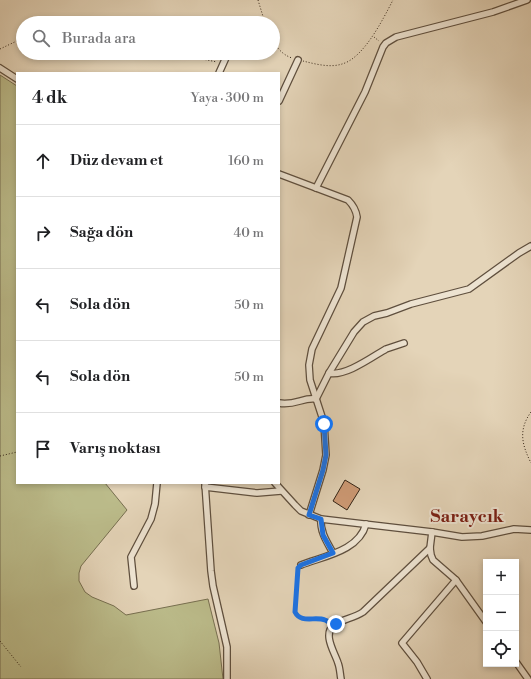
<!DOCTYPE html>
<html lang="tr">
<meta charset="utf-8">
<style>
body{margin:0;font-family:"Libre Bodoni",serif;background:#f6f6f6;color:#202124}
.controls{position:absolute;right:12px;bottom:12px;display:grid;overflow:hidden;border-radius:0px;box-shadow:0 2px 6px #0003}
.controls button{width:36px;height:36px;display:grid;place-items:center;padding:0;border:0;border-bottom:1px solid #e0e0e0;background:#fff;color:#202124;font:20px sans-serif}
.stop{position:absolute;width:12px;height:12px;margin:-9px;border:3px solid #1a73e8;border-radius:50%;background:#fff}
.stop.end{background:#1a73e8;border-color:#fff;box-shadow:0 1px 4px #0008}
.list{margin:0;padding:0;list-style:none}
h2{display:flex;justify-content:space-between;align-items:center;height:52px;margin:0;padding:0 16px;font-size:17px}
h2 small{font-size:13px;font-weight:400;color:#757577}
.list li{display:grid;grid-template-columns:26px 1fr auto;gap:12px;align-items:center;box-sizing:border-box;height:72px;padding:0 16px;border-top:1px solid #e0e0e0}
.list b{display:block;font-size:15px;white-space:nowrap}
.list em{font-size:13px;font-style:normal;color:#757577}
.icon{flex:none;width:22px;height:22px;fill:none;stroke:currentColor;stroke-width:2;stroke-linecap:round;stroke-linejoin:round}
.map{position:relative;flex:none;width:531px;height:679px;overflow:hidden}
.search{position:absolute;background:#fff;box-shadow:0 2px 6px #0003;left:16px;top:16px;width:264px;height:44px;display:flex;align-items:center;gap:10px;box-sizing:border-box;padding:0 14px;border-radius:22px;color:#757577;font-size:15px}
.panel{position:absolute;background:#fff;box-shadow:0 2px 6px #0003;left:16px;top:72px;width:264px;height:412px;border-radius:0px}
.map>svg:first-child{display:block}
.green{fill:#bbbb8a;stroke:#776f50}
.building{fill:#ce9a75;stroke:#332315}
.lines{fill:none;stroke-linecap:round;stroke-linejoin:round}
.minor-casing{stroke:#5f4f3e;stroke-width:8}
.path{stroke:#332315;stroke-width:1;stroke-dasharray:1 2;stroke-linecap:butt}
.minor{stroke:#ede3d1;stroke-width:5.5}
.route{stroke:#1a73e8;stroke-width:5}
.labels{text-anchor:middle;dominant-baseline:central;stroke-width:4;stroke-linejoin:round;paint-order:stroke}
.district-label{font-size:18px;font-weight:bold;fill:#7a1f14;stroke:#ede3d1}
</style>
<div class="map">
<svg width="531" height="679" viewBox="0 0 531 679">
<rect width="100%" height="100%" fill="#e4d4b8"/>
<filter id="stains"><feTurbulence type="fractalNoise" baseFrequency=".005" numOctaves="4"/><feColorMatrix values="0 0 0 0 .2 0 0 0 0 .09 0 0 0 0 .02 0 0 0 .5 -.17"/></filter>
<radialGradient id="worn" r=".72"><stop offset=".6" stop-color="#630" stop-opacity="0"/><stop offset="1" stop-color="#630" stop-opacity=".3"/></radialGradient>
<polygon class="green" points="0,75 17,86 17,483 105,483 127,510 81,566 79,573 79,581 85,592 92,597 114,606 126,615 208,599 219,643 223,679 0,679"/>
<polygon class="building" points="345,480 360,489 347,510 333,501"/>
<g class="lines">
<defs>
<g id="minor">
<polyline points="0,68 17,79"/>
<polyline points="219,73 228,53"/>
<polyline points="279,101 298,60"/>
<path d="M279 174 348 200C353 205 356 210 357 217L341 288 312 349 309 365 310 380 324 423 326 455 323 470 309 515"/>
<polyline points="316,188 365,92 383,47 386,43 396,37 493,12 527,0"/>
<path d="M329 373C345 377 372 357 386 349 392 347 398 345 404 343"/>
<path d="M279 403C295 406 303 397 316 399L329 373 354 332 363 322 374 316 387 313 411 304 469 289 519 253 531 246"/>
<polyline points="205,483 211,571 213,586 227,647 227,679"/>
<polyline points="275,483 295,505 301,511 321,519 432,532 462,537 482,536 514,529 531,530"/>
<polyline points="205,487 257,493 281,491"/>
<path d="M321 519C320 532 327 542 333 553"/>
<polyline points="432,532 430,548 431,555 433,560 456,580 486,622"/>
<path d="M301 565C324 556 359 551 366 524"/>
<polyline points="134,586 131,557 151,519 155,504 157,483"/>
<polyline points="516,662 528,679"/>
<path d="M341 679C340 674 340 668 338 663 335 653 322 634 334 625 343 619 354 618 363 612L430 548"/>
<polyline points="427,679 417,662 402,643 456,580"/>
</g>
</defs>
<use href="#minor" class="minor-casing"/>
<g class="path">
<polyline points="258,0 265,23"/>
<polyline points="374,37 379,41"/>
<path d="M273 41C278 49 283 55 292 58"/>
<polyline points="0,49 23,38"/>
<polyline points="173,53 217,62"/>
<path d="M303 61C315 64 330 68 342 64 364 58 383 19 393 0"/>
<path d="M531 412C518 430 522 445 531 463"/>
<polyline points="0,456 17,452"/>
<path d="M298 570 296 614C304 623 318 617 328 622"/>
<polyline points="0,641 21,667"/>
</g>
<use href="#minor" class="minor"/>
</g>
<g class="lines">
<path class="route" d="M324 424 326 455 323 470 309 515 321 519 323 535 333 553 301 565 298 568 295 612C301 624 315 616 325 620 328 621 331 624 333 626L336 624"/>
</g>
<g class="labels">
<g class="district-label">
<text x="467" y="516">Saraycık</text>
</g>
</g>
<rect width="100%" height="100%" filter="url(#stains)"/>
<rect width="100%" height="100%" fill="url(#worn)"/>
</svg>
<div class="controls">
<button>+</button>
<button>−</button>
<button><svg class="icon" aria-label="locate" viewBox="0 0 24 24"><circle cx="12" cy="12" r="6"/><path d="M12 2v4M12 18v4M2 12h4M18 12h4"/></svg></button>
</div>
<div class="stop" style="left:324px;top:424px"></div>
<div class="stop end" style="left:336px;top:624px"></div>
<div class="search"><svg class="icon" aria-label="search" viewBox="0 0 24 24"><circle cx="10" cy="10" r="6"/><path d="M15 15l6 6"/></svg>Burada ara</div>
<section class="panel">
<h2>4 dk<small>Yaya · 300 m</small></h2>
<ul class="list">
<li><svg class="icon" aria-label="ahead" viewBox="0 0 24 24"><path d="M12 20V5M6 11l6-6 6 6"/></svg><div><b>Düz devam et</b></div><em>160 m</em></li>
<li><svg class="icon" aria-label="right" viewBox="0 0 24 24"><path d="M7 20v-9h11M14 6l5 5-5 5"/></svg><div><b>Sağa dön</b></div><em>40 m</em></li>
<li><svg class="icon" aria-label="left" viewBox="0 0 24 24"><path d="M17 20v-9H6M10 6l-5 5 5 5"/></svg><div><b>Sola dön</b></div><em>50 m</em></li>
<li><svg class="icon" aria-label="left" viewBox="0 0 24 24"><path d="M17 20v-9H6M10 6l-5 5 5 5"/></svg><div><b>Sola dön</b></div><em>50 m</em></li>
<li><svg class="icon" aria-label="arrive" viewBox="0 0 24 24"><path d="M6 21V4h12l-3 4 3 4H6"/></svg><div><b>Varış noktası</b></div></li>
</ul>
</section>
</div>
